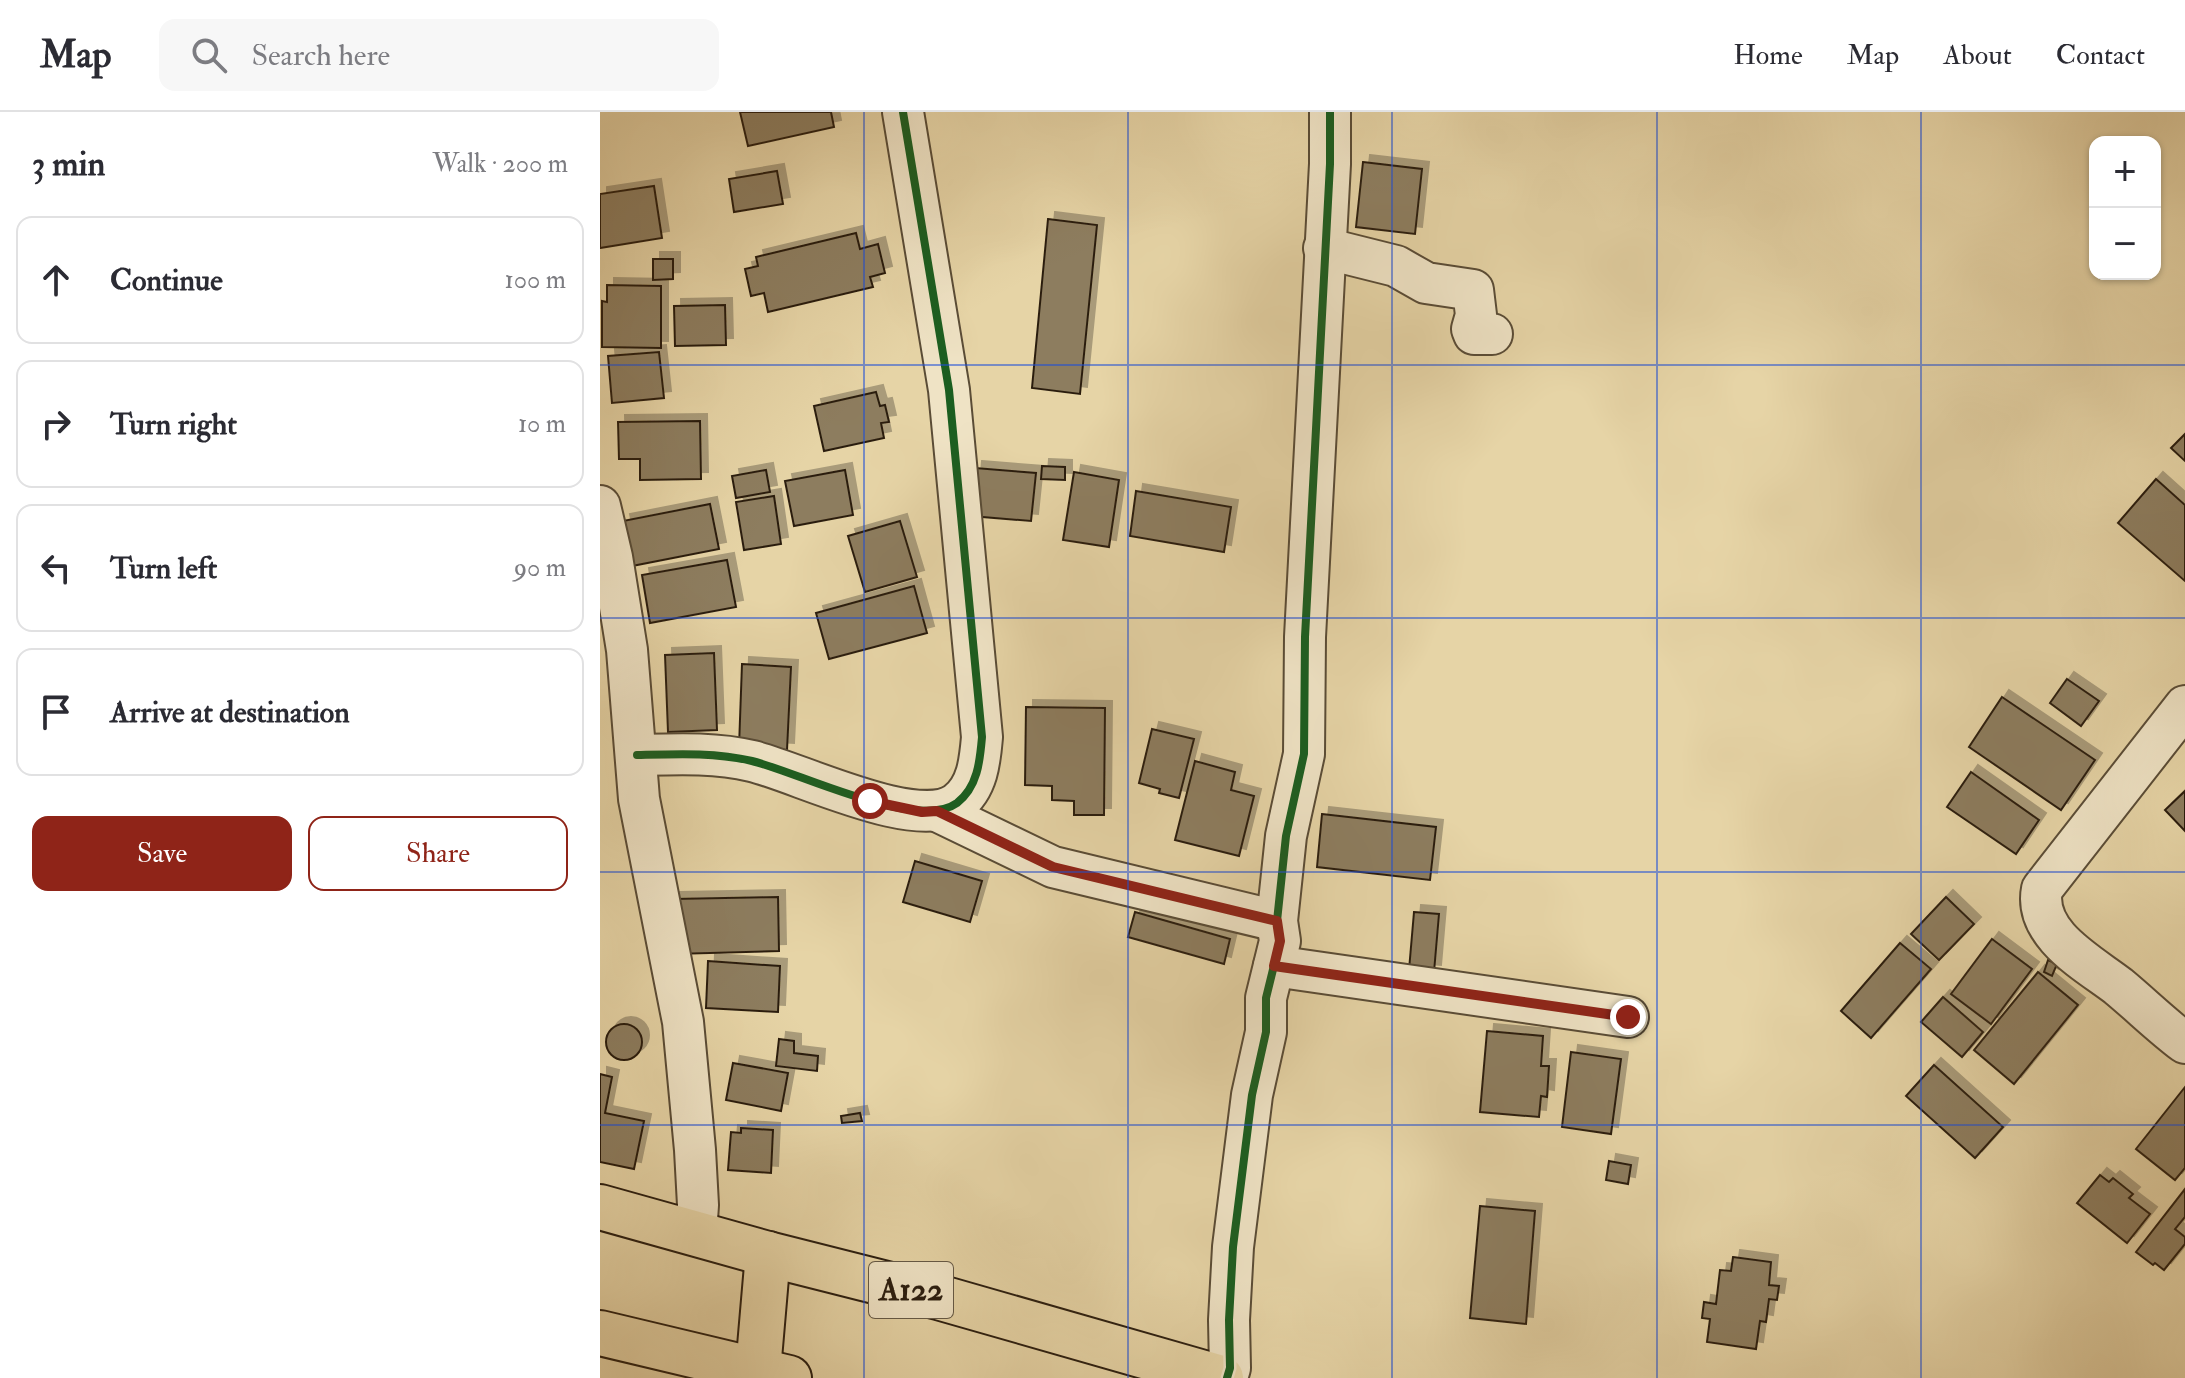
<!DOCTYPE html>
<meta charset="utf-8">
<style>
body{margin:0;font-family:"IM FELL Double Pica",serif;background:#f7f7f7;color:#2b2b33}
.controls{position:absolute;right:24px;top:24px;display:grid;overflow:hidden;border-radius:16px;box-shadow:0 2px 6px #0004}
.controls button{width:72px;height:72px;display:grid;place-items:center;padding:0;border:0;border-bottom:2px solid #e1e1e2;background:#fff;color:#2b2b33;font:40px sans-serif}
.stop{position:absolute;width:24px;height:24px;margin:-18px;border:6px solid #8f2418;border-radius:50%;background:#fff}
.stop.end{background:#8f2418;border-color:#fff;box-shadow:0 2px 8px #0008}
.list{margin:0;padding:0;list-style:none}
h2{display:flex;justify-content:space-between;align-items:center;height:104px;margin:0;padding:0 32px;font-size:34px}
h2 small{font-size:26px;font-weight:400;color:#7c7c81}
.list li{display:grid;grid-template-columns:52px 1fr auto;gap:24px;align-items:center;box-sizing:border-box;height:128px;margin:0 16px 16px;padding:0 16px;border:2px solid #e1e1e2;border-radius:16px}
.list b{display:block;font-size:30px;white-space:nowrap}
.list em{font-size:26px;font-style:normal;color:#7c7c81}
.actions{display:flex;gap:16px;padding:24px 32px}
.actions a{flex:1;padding:18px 0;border:2px solid #8f2418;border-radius:16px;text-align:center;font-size:28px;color:#8f2418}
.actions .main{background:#8f2418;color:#fff}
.icon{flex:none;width:44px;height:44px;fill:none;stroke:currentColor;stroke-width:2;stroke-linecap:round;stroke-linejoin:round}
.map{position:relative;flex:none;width:1585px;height:1266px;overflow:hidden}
header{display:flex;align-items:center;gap:48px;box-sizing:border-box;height:112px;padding:0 40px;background:#fff;border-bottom:2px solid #e1e1e2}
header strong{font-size:38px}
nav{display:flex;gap:44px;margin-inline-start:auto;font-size:28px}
.search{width:560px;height:72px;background:#f7f7f7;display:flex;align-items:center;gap:20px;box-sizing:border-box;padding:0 28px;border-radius:16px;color:#7c7c81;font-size:30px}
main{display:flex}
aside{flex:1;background:#fff}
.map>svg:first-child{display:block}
.building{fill:#8d7d5e;stroke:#2c1f11;stroke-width:2;filter:url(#shadow)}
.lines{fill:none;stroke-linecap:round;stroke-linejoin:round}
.minor-casing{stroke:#5a4c36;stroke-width:44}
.highway-casing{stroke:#2c1f11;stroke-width:48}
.minor{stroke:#efe3c5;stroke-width:40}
.highway{stroke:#e6d4a6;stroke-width:44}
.cycleway-casing{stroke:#efe3c5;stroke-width:13}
.cycleway{stroke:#1b5e20;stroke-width:8}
.route{stroke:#8f2418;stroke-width:10}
.grid{fill:none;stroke:#1d4ed8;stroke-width:2;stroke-opacity:0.55}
.labels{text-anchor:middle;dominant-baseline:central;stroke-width:6;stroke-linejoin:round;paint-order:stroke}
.shield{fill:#efe3c5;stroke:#665a47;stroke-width:2}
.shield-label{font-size:32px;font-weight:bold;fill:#2c1f11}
</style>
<header>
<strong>Map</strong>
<div class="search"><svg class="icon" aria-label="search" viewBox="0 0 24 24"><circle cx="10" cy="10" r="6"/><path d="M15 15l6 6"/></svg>Search here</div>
<nav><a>Home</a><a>Map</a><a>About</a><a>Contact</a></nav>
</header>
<main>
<aside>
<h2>3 min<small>Walk · 200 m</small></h2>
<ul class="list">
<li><svg class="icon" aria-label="ahead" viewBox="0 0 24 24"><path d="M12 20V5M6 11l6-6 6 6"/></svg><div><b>Continue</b></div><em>100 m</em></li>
<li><svg class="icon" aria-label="right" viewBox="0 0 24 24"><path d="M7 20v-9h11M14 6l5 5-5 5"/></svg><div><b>Turn right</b></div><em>10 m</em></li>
<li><svg class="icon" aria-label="left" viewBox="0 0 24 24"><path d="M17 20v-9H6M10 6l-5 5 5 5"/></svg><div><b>Turn left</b></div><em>90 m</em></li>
<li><svg class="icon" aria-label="arrive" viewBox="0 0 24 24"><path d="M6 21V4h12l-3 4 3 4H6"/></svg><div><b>Arrive at destination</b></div></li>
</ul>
<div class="actions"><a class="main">Save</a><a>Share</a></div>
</aside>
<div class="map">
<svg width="1585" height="1266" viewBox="0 0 1585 1266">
<defs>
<filter id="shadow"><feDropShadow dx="7" dy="-7" stdDeviation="0" flood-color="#0004"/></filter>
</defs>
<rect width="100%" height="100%" fill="#e6d4a6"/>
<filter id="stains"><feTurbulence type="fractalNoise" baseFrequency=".0025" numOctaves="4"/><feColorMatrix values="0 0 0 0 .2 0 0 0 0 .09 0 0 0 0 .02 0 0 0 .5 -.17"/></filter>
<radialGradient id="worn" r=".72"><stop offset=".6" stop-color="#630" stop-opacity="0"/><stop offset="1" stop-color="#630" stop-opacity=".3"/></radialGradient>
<g class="building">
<polygon points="140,0 231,0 234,15 148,34"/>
<polygon points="763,50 822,57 815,122 756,115"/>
<polygon points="177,59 183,92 134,100 129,67"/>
<polygon points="54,74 62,126 0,136 0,82"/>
<polygon points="448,107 497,113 480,282 432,276"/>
<polygon points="256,121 260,137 278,132 285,161 270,165 273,175 168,200 164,181 151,184 145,157 158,154 156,145"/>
<polygon points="53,147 73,147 73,167 53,168"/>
<polygon points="7,173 61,174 61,236 2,235 2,189 7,190"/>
<polygon points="125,193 126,233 75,234 74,194"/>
<polygon points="59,240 64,286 12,291 8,244"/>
<polygon points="276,280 280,294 285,293 289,310 281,311 284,326 224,339 214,294"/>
<polygon points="100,309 101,367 40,368 40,347 19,347 18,310"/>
<polygon points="1585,322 1585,349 1571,336"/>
<polygon points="442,354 465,355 465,368 441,367"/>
<polygon points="375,356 436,361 431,409 371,404"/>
<polygon points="166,358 170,380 136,386 132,364"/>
<polygon points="245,358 253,403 194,414 185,369"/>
<polygon points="474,360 519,368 509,435 463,428"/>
<polygon points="1556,367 1585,393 1585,469 1518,411"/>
<polygon points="536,379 631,395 624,440 530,424"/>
<polygon points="174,384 181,432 144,438 136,390"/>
<polygon points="110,392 119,437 32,454 23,409"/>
<polygon points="300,409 317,465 265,480 248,424"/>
<polygon points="127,448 136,495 50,511 42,463"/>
<polygon points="314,474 327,521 229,547 216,501"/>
<polygon points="114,541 117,618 68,620 65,543"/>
<polygon points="142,552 191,555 187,638 139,635"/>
<polygon points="1467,567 1499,589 1481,614 1450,591"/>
<polygon points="1402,585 1495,648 1461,698 1369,635"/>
<polygon points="426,595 505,596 504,703 474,703 474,689 452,688 452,674 425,673"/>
<polygon points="552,617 594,627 579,686 559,681 560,677 539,671"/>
<polygon points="595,649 635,660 631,678 654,684 639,744 575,728"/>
<polygon points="1371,660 1439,708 1416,742 1347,695"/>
<polygon points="1585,679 1585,719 1565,698"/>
<polygon points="722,702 836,715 830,768 717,755"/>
<polygon points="315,749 382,769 370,810 303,790"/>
<polygon points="178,785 179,839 74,842 73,787"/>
<polygon points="1346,785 1374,812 1339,848 1311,822"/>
<polygon points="535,800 630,827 624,852 528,825"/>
<polygon points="814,800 839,802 834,860 809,858"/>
<polygon points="1392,827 1432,857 1391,912 1351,882"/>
<polygon points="1300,831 1331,857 1271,926 1241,899"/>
<polygon points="1448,848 1457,852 1452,864 1444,860"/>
<polygon points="108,849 180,854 178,900 106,896"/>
<polygon points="1438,860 1478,893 1414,972 1374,938"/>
<polygon points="1343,885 1383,920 1362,945 1321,910"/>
<circle cx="24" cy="930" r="18"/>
<polygon points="887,919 943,924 941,954 949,954 947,985 941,984 939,1005 880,1000"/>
<polygon points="179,927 194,929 194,941 218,944 217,959 176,954"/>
<polygon points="971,940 1021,947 1011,1022 962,1015"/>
<polygon points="133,951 188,961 181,999 126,988"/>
<polygon points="1334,953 1403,1015 1375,1046 1306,984"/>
<polygon points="0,962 12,965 5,1001 44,1009 34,1057 0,1050"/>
<polygon points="1585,975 1585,1056 1575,1068 1536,1037"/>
<polygon points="260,1001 262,1009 242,1011 241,1004"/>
<polygon points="141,1016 173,1018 171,1061 128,1058 131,1020 141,1021"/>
<polygon points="1009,1049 1031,1053 1028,1072 1006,1068"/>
<polygon points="1500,1063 1509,1070 1513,1066 1533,1082 1529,1086 1550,1102 1527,1131 1477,1091"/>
<polygon points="1585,1077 1585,1105 1575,1117 1585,1125 1585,1132 1564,1158 1555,1151 1553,1153 1536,1140"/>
<polygon points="880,1094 935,1099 926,1212 870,1206"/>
<polygon points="1133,1145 1171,1150 1169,1173 1179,1174 1177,1188 1169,1187 1166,1210 1160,1209 1156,1237 1107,1230 1110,1207 1102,1206 1104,1190 1116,1192 1120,1158 1131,1159"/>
</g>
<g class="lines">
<defs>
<g id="minor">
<polyline points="724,136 796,154 826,171 873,178 876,203 872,217 874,222 892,222"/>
<polyline points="0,394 12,445 27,538 39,687 83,910 95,1038 98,1093 96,1122"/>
<path d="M1585 594 1442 777C1433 822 1488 851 1518 874 1541 893 1561 913 1585 931"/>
<path d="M37 643C75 642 115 640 152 649 198 660 317 720 357 691 378 675 380 648 382 625L349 278 303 0"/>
<polyline points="337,699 453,755 677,809"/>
<polyline points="674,854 1028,905"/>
<polyline points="627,1266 630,1256 629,1208 633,1135 652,983 666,920 666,886 680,829 677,809 686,724 704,642 705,525 730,52 730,0"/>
</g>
<g id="highway">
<polyline points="0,1095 168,1142 338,1185 621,1266"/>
<polyline points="0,1221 189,1266"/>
<polyline points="158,1258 168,1142"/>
</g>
</defs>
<use href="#minor" class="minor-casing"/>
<use href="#highway" class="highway-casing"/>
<use href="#minor" class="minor"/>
<use href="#highway" class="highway"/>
<defs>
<g id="cycleway">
<path d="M37 643C75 642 115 640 152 649 198 660 317 720 357 691 378 675 380 648 382 625L349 278 303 0"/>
<polyline points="627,1266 630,1256 629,1208 633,1135 652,983 666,920 666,886 680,829 677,809 686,724 704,642 705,525 730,52 730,0"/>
</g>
</defs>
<use href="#cycleway" class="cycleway-casing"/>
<use href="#cycleway" class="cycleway"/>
</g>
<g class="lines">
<polyline class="route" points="270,689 322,700 337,699 453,755 677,809 680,829 674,854 1028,905"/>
</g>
<path class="grid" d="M264 0V1266M528 0V1266M792 0V1266M1057 0V1266M1321 0V1266M0 253H1585M0 506H1585M0 760H1585M0 1013H1585"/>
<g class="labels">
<rect class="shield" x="269" y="1150" width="84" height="56" rx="6"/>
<g class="shield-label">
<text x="311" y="1178">A122</text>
</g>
</g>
<rect width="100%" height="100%" filter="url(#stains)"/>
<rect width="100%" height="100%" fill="url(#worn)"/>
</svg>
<div class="controls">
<button>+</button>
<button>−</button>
</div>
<div class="stop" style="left:270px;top:689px"></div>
<div class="stop end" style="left:1028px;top:905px"></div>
</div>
</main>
